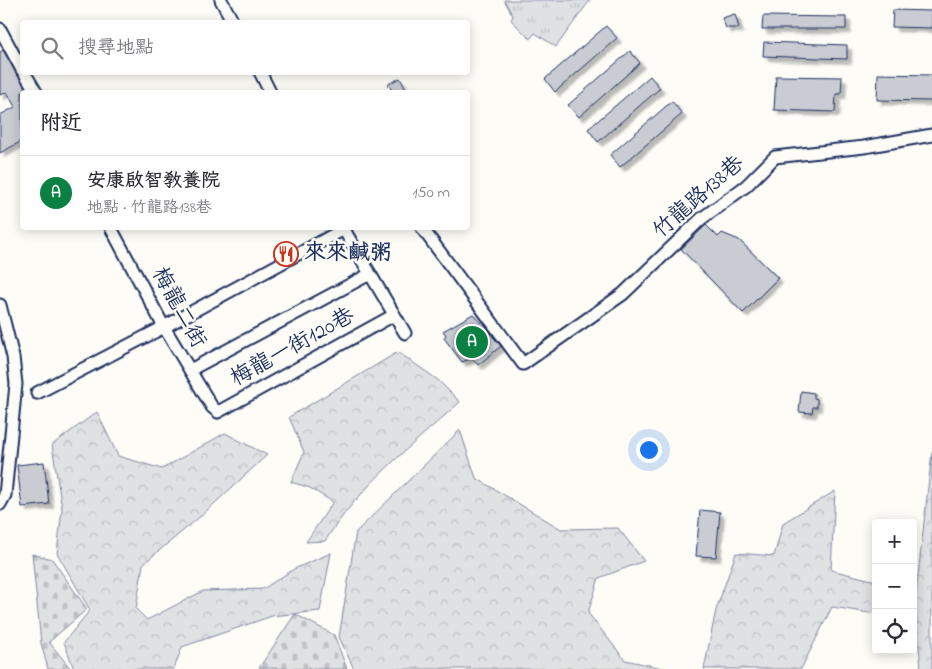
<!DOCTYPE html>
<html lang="zh-TW">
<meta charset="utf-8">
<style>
body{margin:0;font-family:"Indie Flower","LXGW WenKai TC",sans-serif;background:#f7f7f7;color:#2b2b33}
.controls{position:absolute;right:15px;bottom:15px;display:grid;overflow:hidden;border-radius:5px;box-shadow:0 2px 12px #0003}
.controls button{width:45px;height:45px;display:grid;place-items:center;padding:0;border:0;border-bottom:1px solid #e1e1e2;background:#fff;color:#2b2b33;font:25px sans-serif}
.you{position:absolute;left:648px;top:449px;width:18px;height:18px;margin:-12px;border:4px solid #fff;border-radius:50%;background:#1a73e8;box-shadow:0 0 0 8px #1a73e833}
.badge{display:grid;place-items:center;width:32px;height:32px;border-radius:50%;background:#0b8043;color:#fff;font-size:16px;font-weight:700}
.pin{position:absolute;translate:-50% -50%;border:2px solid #fff;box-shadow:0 1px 5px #0006}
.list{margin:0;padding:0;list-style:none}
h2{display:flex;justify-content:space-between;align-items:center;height:65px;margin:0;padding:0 20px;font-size:21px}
h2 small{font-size:16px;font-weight:400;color:#7c7c81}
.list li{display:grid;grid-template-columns:32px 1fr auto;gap:15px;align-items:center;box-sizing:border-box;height:75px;padding:0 20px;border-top:1px solid #e1e1e2}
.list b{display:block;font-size:19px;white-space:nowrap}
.list p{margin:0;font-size:16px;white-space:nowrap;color:#7c7c81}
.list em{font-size:16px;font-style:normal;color:#7c7c81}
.icon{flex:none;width:28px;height:28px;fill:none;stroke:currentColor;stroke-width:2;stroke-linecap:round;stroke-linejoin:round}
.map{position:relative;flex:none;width:932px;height:669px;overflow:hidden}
.search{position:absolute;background:#fff;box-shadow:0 2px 12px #0003;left:20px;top:20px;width:450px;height:55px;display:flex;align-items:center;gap:12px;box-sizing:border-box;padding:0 18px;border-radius:5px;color:#7c7c81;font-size:19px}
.panel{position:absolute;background:#fff;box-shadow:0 2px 12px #0003;left:20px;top:90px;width:450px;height:140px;border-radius:5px}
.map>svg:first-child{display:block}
.forest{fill:url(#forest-crowns);stroke:#7e88a0}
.cemetery{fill:url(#cemetery-stones);stroke:#7e88a0}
.park{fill:url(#park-tufts);stroke:#7e88a0}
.building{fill:#c9ccd3;stroke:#1b2f5e;filter:url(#shadow)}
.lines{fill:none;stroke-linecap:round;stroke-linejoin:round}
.minor-casing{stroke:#1b2f5e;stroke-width:15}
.minor{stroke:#fdfcf7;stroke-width:11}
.labels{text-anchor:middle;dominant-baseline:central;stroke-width:5;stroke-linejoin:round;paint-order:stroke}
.street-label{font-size:22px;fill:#1b2f5e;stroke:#fdfcf7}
.poi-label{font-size:22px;font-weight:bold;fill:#1b2f5e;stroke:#fdfcf7;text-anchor:start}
</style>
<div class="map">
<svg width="932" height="669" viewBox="0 0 932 669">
<defs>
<pattern id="forest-crowns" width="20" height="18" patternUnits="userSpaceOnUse" patternTransform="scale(1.25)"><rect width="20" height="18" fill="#e0e1e3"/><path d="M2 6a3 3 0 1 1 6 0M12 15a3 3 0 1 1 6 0" fill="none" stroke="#c0c1c5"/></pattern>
<pattern id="cemetery-stones" width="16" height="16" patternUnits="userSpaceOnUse" patternTransform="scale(1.25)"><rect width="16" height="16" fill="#e0e1e3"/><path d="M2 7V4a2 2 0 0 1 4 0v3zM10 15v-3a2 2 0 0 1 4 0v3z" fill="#c0c1c5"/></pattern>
<pattern id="park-tufts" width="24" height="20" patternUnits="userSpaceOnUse" patternTransform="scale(1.25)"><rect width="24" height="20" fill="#e0e1e3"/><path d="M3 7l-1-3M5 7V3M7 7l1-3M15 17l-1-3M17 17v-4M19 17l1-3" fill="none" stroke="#c0c1c5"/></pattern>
<filter id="shadow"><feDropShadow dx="4.5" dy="4.5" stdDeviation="1" flood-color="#0004"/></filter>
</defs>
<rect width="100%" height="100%" fill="#fdfcf7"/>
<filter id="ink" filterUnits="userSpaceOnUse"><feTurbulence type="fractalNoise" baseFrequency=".02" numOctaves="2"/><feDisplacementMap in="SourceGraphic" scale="10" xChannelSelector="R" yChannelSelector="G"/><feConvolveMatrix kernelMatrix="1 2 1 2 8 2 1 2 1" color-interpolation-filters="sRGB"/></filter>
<g filter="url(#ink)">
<g class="forest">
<path d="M398 352 438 380 460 402C412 445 360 486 325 541L306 542 333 502 310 488 291 482 304 452 289 417Z"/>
<polygon points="97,412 118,456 162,469 225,433 267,455 201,516 143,564 136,609 147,620 203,591 263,589 294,569 331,553 320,611 272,616 182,647 174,669 74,669 64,642 90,610 57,553 62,509 52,445"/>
<polygon points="460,430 476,478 561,529 618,528 644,561 599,578 588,613 625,660 667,669 354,669 339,637 356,532"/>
<polygon points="932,452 932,669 921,669 915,602"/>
<polygon points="835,491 831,570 876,581 876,614 832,607 801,669 704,669 716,610 736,553 774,556 783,523"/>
</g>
<g class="cemetery">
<polygon points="32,554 52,559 87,609 49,642 71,669 48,669 41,643"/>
<polygon points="295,614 334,635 347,669 259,668"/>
</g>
<polygon class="park" points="504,0 590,0 556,47 535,33 530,39 511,20 513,16"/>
<g class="building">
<polygon points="893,10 932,11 932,28 892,27"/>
<polygon points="735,14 739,28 726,28 722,18"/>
<polygon points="763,16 846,17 846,29 762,29"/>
<polygon points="606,26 617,38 555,92 545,79"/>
<polygon points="764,42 847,45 847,59 763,56"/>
<polygon points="3,50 28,92 22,92 22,141 0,153 0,115 15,107 7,92 0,95 0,52"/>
<polygon points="630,51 640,63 579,117 568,105"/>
<polygon points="878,74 932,75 932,101 877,100"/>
<polygon points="650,76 660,88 598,142 588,129"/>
<polygon points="776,76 842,77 841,94 836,94 835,112 774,110"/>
<polygon points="400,78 407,92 393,92 388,84"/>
<polygon points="672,101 682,114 620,167 610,155"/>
<polygon points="706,225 718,237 722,233 739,240 778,278 743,313 681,249"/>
<polygon points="473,314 501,346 478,365 472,358 462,362 444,338 446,335 443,331"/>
<polygon points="801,391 814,393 814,398 817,399 817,407 813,407 812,413 799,412"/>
<polygon points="44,462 49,504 22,507 17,465"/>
<polygon points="700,510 720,512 716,557 696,556"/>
</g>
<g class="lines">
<defs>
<g id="minor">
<polyline points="221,0 233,22"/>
<polyline points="0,29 22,70"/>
<polyline points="24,72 36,92"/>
<polyline points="260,72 270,92"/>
<polyline points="111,228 164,327 212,407 218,412 394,315"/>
<polyline points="343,228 405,333"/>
<polyline points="422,228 523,364 623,294 701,219 746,186 775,157 864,147 932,135"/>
<polyline points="0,305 13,357 16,384 5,495 0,504"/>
<polyline points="190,370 370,274"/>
<polyline points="37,393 164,327 346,228"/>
</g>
</defs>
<use href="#minor" class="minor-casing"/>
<use href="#minor" class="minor"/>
</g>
</g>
<defs>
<symbol id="restaurant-ring" viewBox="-11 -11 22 22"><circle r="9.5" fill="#fdfcf7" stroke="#c8321e" stroke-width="1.5"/><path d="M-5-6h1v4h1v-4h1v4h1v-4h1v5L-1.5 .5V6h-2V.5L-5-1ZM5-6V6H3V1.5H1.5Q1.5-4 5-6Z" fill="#c8321e"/></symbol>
</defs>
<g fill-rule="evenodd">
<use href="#restaurant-ring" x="272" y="240" width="28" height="28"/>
</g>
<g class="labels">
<g class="street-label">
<text transform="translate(699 198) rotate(-41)">竹龍路138巷</text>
<text transform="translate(178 308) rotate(61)">梅龍二街</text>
<text transform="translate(293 348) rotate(-29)">梅龍一街120巷</text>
</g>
<g class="poi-label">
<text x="304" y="254">來來鹹粥</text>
</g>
</g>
</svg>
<div class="controls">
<button>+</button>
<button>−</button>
<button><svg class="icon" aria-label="locate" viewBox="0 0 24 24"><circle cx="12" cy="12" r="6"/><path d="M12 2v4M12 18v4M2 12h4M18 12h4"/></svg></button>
</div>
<div class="you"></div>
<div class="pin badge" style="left:472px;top:342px">A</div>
<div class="search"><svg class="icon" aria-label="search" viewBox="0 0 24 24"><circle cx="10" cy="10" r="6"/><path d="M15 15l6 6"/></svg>搜尋地點</div>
<section class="panel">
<h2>附近<small></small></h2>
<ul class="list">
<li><span class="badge">A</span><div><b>安康啟智教養院</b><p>地點 · 竹龍路138巷</p></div><em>150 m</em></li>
</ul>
</section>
</div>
